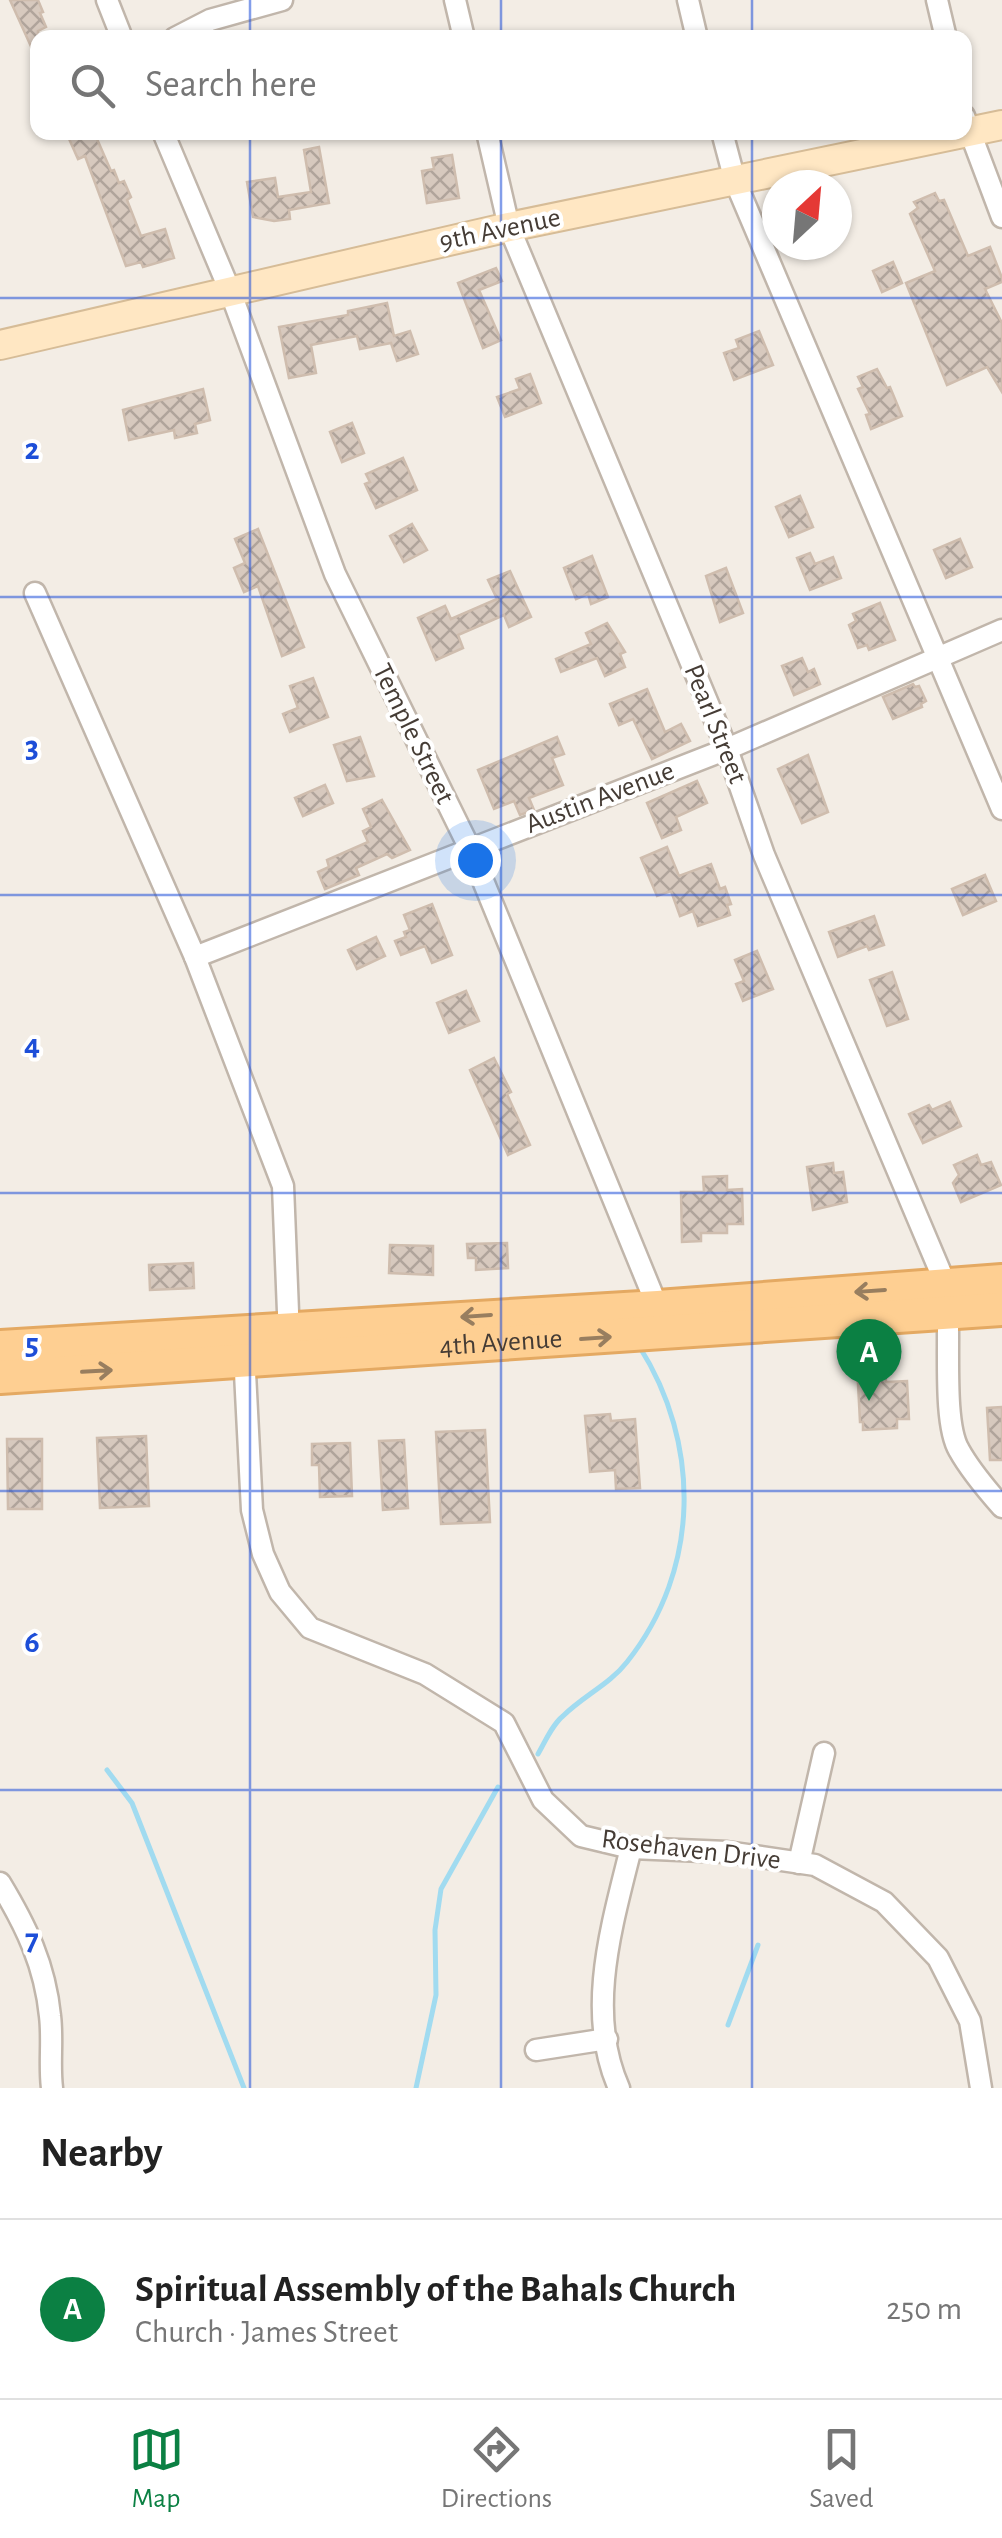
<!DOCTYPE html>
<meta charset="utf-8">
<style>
body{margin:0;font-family:"Alegreya Sans",sans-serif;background:#f6f6f6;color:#222}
.compass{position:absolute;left:762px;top:170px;width:90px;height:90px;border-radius:50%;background:#fff;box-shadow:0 2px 8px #0004;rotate:26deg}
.you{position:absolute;left:475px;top:860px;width:35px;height:35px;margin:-25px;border:8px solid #fff;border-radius:50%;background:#1a73e8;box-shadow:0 0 0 15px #1a73e833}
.badge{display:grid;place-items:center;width:65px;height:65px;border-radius:50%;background:#0b8043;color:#fff;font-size:32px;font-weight:700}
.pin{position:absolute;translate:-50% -82px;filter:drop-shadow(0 2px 5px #0008)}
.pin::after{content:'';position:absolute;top:52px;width:35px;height:30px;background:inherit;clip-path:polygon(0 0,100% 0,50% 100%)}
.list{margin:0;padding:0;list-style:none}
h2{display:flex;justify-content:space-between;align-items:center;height:130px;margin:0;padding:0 40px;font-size:42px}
h2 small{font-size:32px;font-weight:400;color:#767676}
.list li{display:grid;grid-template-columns:65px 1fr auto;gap:30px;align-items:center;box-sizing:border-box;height:180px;padding:0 40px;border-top:2px solid #e0e0e0}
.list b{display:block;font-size:38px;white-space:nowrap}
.list p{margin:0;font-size:32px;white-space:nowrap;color:#767676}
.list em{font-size:32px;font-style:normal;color:#767676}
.icon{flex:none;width:55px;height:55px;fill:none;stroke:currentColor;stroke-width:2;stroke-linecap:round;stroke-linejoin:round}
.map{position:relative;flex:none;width:1002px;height:2088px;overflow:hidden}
.search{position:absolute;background:#fff;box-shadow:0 2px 8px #0004;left:30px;right:30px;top:30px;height:110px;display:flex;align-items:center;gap:25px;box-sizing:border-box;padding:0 35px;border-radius:20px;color:#767676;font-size:38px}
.sheet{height:310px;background:#fff}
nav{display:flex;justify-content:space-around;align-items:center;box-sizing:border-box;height:140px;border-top:2px solid #e0e0e0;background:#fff;font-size:28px;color:#767676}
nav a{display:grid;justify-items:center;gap:5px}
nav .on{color:#0b8043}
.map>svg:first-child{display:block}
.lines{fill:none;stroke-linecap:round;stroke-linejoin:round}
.stream{stroke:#a1dbf0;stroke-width:5}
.building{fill:url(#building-cross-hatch);stroke:#cfbdae;stroke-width:2.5}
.street-casing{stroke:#c1b6ab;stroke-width:25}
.secondary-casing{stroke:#d6bc97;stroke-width:32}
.primary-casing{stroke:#e4a962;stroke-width:38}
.street{stroke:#fff;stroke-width:20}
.secondary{stroke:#ffe7c3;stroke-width:28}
.primary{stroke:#fecf92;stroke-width:32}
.oneway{stroke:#987e5f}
.grid{fill:none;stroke:#1d4ed8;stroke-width:2.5;stroke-opacity:0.55}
.labels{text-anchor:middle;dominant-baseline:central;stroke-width:8;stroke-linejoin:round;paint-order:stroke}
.street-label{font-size:28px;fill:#453c35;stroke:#fff}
.grid-label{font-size:32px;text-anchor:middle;font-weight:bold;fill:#1d4ed8;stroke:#fff;stroke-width:8;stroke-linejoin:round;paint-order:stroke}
</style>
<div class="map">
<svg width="1002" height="2088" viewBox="0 0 1002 2088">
<defs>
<pattern id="building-cross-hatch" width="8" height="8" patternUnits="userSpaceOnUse" patternTransform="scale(2.5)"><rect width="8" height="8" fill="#d7c9be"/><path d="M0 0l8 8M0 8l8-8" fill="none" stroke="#b0a49b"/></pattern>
</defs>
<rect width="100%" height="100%" fill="#f3ede5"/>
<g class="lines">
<g class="stream">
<path d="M538 1754C545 1742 552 1725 563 1716 583 1696 610 1684 627 1662 701 1569 701 1443 639 1346"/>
<polyline points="107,1770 132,1803 244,2088"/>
<polyline points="728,2025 758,1945"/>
<polyline points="416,2088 436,1995 435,1930 441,1889 498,1787"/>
</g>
</g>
<g class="building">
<polygon points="10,0 38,0 43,12 40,13 46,27 38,31 38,62"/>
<polygon points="66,132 94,132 111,171 114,170 119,183 124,181 131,197 127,200 141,236 165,229 174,258 143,267 141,262 126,266 85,156 78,159"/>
<polygon points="319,147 329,203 289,210 290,219 274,221 253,217 247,182 275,178 278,197 311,192 304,150"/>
<polygon points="452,155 459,198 427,203 422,171 434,169 432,158"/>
<polygon points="935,193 939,201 944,200 968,256 990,247 1002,278 1002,282 985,289 1002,323 1002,392 987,367 947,385 906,283 935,271 910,214 918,208 914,202"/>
<polygon points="893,262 902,283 882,292 873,271"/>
<polygon points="496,268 502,281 479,290 501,340 483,348 458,283"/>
<polygon points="387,303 394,336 410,331 418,354 397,361 391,343 360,349 357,336 311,345 316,373 289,378 279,327 348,315 348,311"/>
<polygon points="759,331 773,365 734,380 724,353 739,348 736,340"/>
<polygon points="877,369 887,388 890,387 902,416 871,429 866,415 870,414 858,389 863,387 858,377"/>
<polygon points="530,374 541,403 505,417 497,397 520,389 516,379"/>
<polygon points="203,389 210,420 195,424 197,433 175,438 174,430 129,440 123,410"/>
<polygon points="352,423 364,453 342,462 330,432"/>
<polygon points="403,458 417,490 376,508 365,484 370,482 366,474"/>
<polygon points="800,496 813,527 789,537 776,507"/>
<polygon points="412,524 427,550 404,562 390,536"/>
<polygon points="258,529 304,647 282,656 258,586 244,592 234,568 245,563 235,539"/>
<polygon points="960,539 972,567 946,578 934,550"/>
<polygon points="810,553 815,564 833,557 841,578 810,590 797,558"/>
<polygon points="592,556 608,597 591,604 588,594 576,599 564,568"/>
<polygon points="726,568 743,613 720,622 706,576"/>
<polygon points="510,571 531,617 509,627 504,615 458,635 463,648 436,660 418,618 445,606 451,619 497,599 488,580"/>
<polygon points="880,603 895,640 869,650 867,645 858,648 849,625 856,621 853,614"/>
<polygon points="607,623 625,652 620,654 625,667 605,676 597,658 561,672 556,659 591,644 586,633"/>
<polygon points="802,658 808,672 814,669 820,684 794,695 782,666"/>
<polygon points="313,678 328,717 290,732 283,714 298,708 290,686"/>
<polygon points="913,684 915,687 919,686 926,701 921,704 922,707 893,719 883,697"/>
<polygon points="647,689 665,732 681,724 690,741 652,759 633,719 619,725 610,704"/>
<polygon points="360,737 374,776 347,781 334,745"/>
<polygon points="557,737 564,754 552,758 563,785 529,798 534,810 520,815 514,801 494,809 478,770"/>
<polygon points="808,755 828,812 802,823 778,769"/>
<polygon points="697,781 707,803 676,817 681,830 662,838 647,803"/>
<polygon points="325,785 333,803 303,816 295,798"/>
<polygon points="382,800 410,850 392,858 387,854 356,868 359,875 325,889 318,872 329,867 327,860 368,842 363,831 371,827 363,809"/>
<polygon points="667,847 679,876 711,864 720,889 725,887 731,904 727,905 730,915 698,926 693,911 680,916 671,891 657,896 641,858"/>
<polygon points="985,875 996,901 963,915 952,889"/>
<polygon points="432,904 452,955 432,963 425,946 401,955 395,941 406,937 404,932 410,930 404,915"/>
<polygon points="874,916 884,945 869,950 867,946 838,957 829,932"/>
<polygon points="376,937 385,956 357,969 348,950"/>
<polygon points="757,951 773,989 743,1001 736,984 744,981 735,960"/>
<polygon points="892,972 908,1019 887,1026 870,980"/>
<polygon points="466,991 479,1021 449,1033 437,1003"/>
<polygon points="494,1058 511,1092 507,1094 530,1145 508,1155 470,1070"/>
<polygon points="950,1102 961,1126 923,1143 909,1114 929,1105 932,1110"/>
<polygon points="977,1155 981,1165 991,1162 1001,1185 961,1202 953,1183 959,1175 954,1165"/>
<polygon points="833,1163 834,1173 843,1172 847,1202 813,1210 807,1167"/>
<polygon points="727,1176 727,1190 742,1189 743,1224 727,1224 727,1233 701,1233 701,1241 682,1242 681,1192 704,1192 703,1177"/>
<polygon points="507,1243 508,1268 476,1270 476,1258 468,1258 467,1244"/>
<polygon points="390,1245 433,1246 433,1275 389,1273"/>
<polygon points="193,1263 194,1288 150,1290 149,1265"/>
<polygon points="885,1364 886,1382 907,1381 909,1419 897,1419 897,1428 863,1430 863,1422 860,1422 857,1365"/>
<polygon points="1002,1407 1002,1460 990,1460 987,1408"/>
<polygon points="610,1414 611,1421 635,1419 640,1488 616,1489 615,1470 590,1472 585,1416"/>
<polygon points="485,1430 490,1522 441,1524 436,1432"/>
<polygon points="146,1436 149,1506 100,1508 97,1438"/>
<polygon points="7,1439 42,1439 42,1509 8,1509"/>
<polygon points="404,1440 408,1508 383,1510 379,1441"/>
<polygon points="350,1443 352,1496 320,1497 319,1465 312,1465 312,1444"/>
</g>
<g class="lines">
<defs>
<g id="street">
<polyline points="107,0 122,38"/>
<polyline points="455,0 464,38"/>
<polyline points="688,0 697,38"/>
<polyline points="937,0 946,38"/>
<polyline points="175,38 210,20 282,0"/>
<polyline points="964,116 1002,217"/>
<polyline points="163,132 230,291 335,574 470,849 660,1313"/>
<path d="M487 132 509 227 727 749 764 855 946 1285C952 1326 941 1420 959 1450 970 1470 987 1490 1002 1507"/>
<polyline points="722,132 735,181 1002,809"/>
<polyline points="35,593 195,957 283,1186 289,1337"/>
<polyline points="195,957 727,749 1002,630"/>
<polyline points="244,1353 252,1510 263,1554 280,1592 310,1628 425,1674 504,1723 543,1800 581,1836 631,1848 727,1852 815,1865 884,1902 938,1958 970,2021 981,2088"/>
<polyline points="799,1863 824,1753"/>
<path d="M0 1883C26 1926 45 1965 50 2016 53 2040 49 2064 52 2088"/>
<polyline points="536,2050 607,2039"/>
<path d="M619 2088C585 2012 612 1925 631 1848"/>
</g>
<polyline id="secondary" points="0,345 509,227 1002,125"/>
<g id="primary">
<polyline points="0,1347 658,1307 1002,1281"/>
<path id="s1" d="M0 1377 1002 1309"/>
</g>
</defs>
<use href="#street" class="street-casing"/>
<use href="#secondary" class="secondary-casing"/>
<use href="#primary" class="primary-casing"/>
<use href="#street" class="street"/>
<use href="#secondary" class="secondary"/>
<use href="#primary" class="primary"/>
</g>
<defs><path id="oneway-shaft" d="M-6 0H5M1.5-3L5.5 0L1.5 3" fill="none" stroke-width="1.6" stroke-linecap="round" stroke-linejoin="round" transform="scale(2.5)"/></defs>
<g class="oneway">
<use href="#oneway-shaft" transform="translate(870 1291) rotate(176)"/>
<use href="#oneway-shaft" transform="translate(476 1316) rotate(176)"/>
<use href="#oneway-shaft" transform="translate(596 1338) rotate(-4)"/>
<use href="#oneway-shaft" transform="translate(97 1371) rotate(-3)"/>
</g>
<path class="grid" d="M250 0V38M501 0V38M752 0V38M250 132V2088M501 132V2088M752 132V2088M0 298H1002M0 597H1002M0 895H1002M0 1193H1002M0 1491H1002M0 1790H1002"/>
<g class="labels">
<g class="street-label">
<text transform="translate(500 230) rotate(-12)">9th Avenue</text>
<text transform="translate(715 724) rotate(68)">Pearl Street</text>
<text transform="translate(413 734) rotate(64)">Temple Street</text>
<text transform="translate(600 798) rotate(-21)">Austin Avenue</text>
<text stroke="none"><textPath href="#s1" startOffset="502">4th Avenue</textPath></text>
<text transform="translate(691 1850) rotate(7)">Rosehaven Drive</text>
</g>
</g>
<g class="grid-label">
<text x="32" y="459">2</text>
<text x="32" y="757">3</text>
<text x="32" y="1055">4</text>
<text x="32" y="1354">5</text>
<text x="32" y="1652">6</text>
<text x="32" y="1950">7</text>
</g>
</svg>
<svg class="compass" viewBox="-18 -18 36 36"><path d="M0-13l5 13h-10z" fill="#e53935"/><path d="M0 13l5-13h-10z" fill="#767676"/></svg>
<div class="you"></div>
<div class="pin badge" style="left:869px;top:1401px">A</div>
<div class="search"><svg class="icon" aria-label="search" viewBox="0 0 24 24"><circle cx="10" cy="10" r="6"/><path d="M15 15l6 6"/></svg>Search here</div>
</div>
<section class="sheet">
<h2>Nearby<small></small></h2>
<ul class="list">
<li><span class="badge">A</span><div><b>Spiritual Assembly of the Bahals Church</b><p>Church · James Street</p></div><em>250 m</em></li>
</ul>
</section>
<nav>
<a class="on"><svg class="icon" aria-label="map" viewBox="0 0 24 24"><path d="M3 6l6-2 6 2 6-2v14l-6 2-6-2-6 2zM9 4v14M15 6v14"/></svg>Map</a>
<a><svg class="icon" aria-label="directions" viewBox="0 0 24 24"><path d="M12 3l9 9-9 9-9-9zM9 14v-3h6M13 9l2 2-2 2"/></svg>Directions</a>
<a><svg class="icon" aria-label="saved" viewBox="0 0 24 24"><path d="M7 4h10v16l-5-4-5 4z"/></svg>Saved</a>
</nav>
